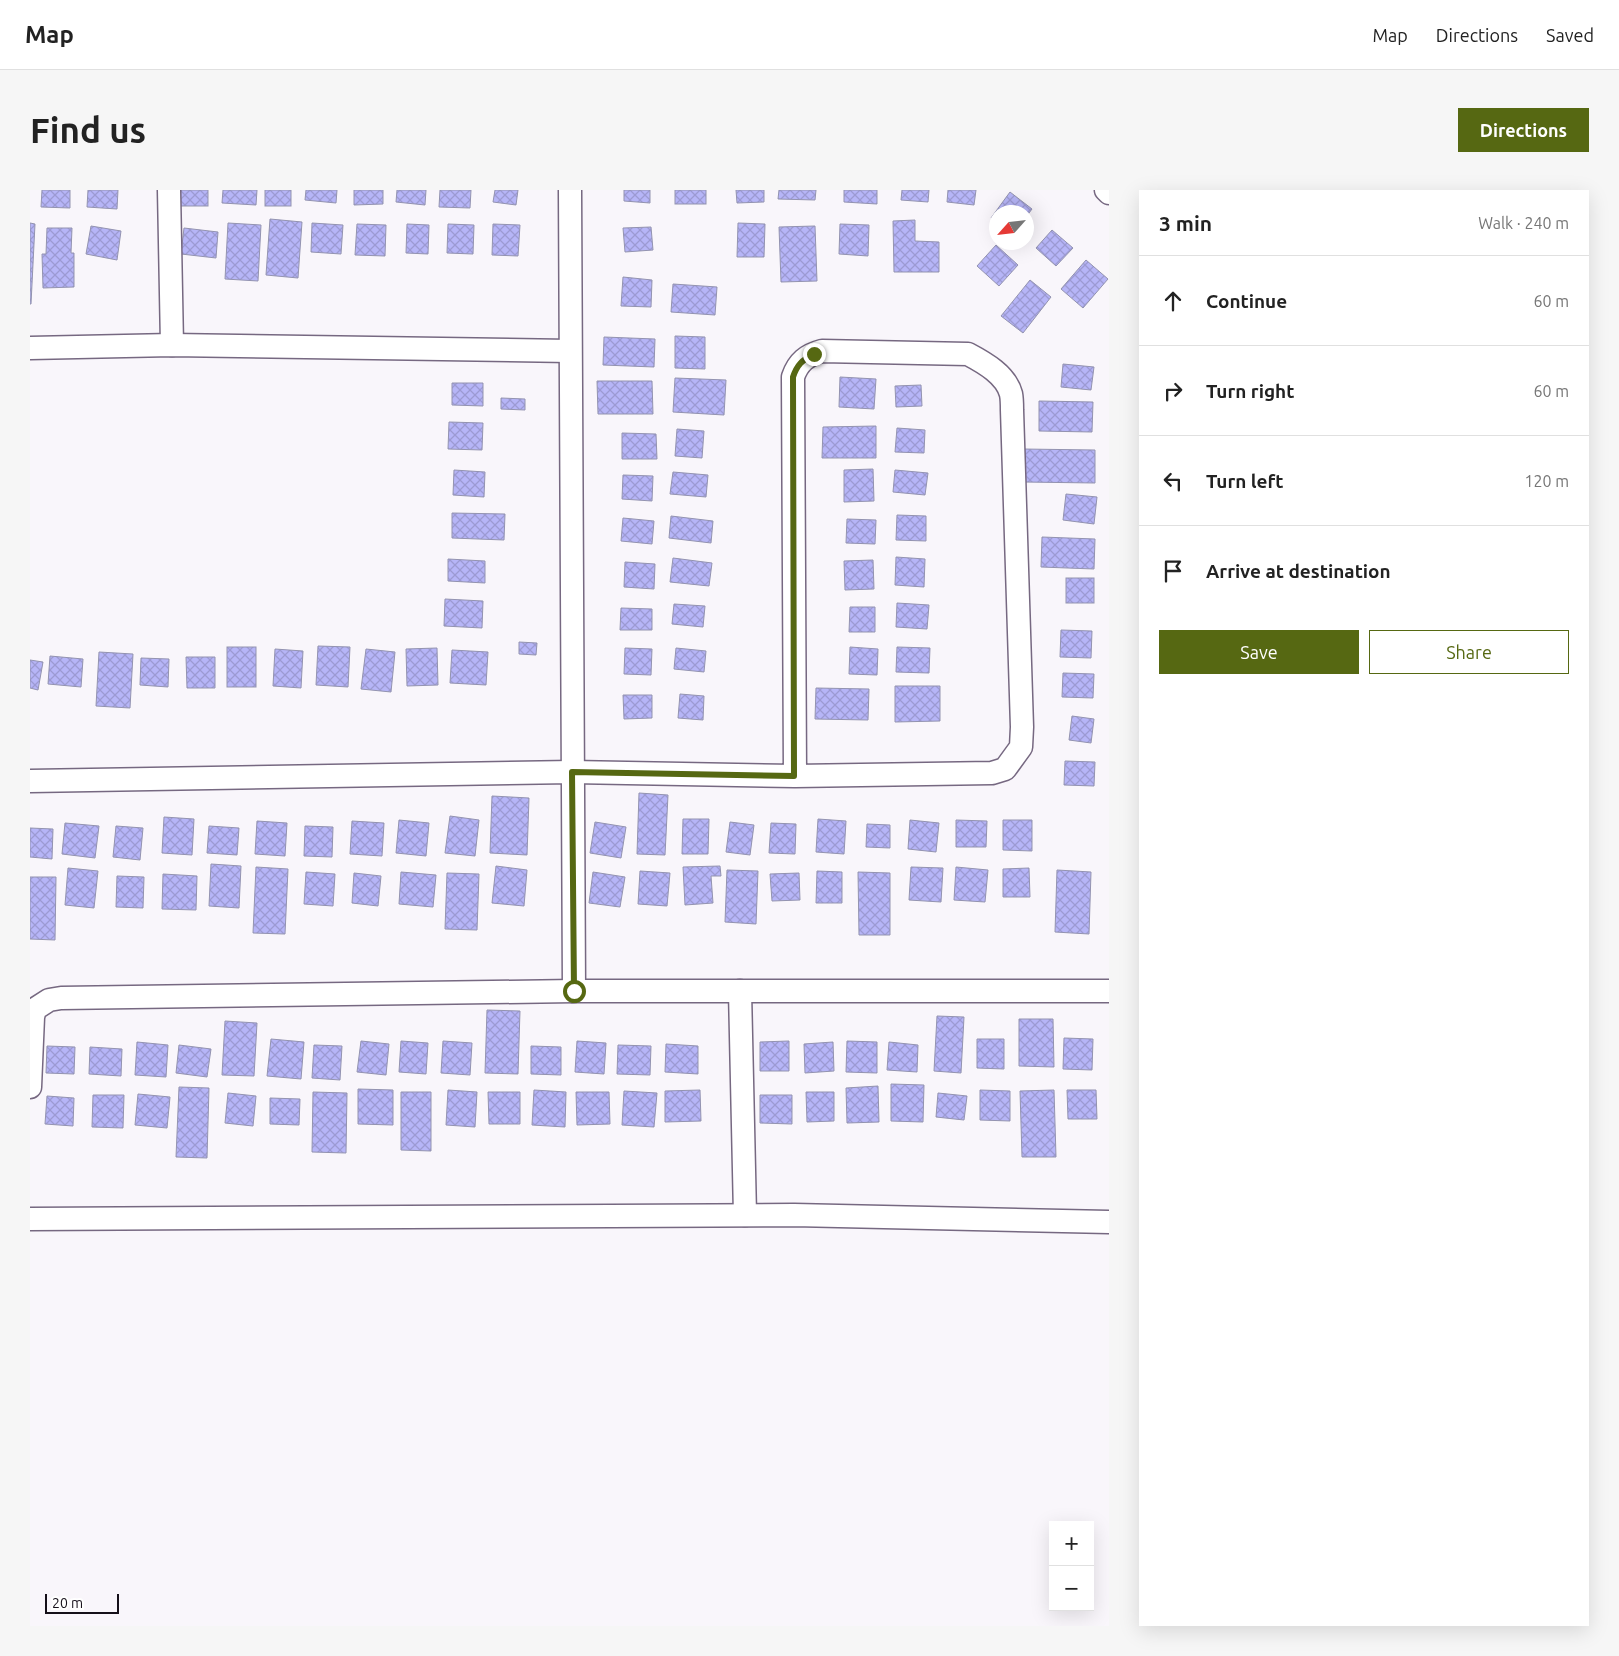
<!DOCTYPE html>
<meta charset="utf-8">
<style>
body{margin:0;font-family:Ubuntu,sans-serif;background:#f6f6f6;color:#222}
.controls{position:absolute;right:15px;bottom:15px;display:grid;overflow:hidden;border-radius:0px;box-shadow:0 5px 20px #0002}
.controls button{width:45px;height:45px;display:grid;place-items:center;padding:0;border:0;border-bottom:1px solid #e0e0e0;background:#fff;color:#222;font:25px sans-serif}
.compass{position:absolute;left:959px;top:15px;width:45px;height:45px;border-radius:50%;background:#fff;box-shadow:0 5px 20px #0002;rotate:243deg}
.scale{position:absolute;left:15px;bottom:12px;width:74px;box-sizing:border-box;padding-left:5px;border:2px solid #150f19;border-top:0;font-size:14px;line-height:18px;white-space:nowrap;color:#150f19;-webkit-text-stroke:4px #fff;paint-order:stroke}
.stop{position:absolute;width:15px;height:15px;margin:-11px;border:4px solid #566812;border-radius:50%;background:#fff}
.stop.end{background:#566812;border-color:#fff;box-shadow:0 1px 5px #0008}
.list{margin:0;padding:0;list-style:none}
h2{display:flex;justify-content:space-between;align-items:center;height:65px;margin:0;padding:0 20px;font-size:21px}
h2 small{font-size:16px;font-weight:400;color:#767676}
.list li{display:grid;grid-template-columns:32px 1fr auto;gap:15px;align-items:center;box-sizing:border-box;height:90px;padding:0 20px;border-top:1px solid #e0e0e0}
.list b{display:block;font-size:19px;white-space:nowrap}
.list em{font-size:16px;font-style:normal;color:#767676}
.actions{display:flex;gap:10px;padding:15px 20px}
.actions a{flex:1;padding:11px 0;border:1px solid #566812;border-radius:0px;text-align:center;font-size:18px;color:#566812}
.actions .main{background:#566812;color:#fff}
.icon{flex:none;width:28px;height:28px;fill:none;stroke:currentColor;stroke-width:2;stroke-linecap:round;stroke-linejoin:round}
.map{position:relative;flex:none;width:1079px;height:1436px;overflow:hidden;border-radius:0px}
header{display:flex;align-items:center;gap:30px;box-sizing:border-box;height:70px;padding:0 25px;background:#fff;border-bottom:1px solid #e0e0e0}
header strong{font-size:24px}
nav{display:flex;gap:28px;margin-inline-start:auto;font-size:18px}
.intro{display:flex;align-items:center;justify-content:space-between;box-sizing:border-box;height:120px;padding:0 30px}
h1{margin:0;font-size:35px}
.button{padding:12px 22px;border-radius:0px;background:#566812;color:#fff;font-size:18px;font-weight:700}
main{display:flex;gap:30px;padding:0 30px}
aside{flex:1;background:#fff;border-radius:0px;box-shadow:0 5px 20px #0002}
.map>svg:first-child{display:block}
.building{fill:url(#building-cross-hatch);stroke:#9393b0}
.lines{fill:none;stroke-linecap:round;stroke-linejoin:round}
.minor-casing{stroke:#766881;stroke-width:25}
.minor{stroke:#fff;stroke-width:22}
.route{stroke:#566812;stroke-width:6}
</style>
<header>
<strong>Map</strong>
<nav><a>Map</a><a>Directions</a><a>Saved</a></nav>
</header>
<div class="intro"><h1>Find us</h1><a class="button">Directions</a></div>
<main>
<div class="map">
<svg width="1079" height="1436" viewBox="0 0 1079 1436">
<defs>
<pattern id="building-cross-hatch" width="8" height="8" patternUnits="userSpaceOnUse" patternTransform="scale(1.25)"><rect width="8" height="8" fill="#b6b5f7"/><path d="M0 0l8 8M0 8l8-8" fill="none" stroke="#9c9ad3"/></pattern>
</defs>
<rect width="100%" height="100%" fill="#f9f6fb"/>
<g class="building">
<polygon points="12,0 40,0 40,18 11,17"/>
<polygon points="58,0 88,0 87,19 57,17"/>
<rect x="150" y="0" width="28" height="16"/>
<polygon points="193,0 227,0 226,15 192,13"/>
<rect x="235" y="0" width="26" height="16"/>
<polygon points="276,0 307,0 306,13 275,10"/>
<polygon points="324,0 353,0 353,14 324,15"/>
<polygon points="367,0 396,0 395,15 366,12"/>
<polygon points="410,0 441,0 440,18 409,17"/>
<polygon points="465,0 488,0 486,15 463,12"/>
<polygon points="594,0 620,0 620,13 594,11"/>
<rect x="645" y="0" width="31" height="14"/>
<polygon points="706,0 734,0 734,12 707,13"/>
<polygon points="749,0 786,0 785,10 748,9"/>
<polygon points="814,0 847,0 847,14 814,12"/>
<polygon points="872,0 899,0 898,12 871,10"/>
<polygon points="918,0 946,0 944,15 917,12"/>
<polygon points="980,2 1002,19 996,27 996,22 966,22 966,32 961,28"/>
<polygon points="240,29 272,32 268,88 236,85"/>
<polygon points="885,30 885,51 909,52 909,82 864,82 863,31"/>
<polygon points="0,33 5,34 1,114 0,114"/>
<polygon points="198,33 231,35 228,91 195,89"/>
<polygon points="282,33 313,35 311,64 281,62"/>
<polygon points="708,33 735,34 734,67 707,67"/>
<polygon points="327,34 356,35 355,66 325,65"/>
<polygon points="377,34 399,35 398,64 376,63"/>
<polygon points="418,34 444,35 443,64 417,63"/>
<polygon points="463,34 490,35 488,66 462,65"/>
<polygon points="810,34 839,35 838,66 809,64"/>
<polygon points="61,36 91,41 87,70 56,64"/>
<polygon points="785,36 787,91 751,92 749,37"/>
<polygon points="621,37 623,60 595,62 593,38"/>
<polygon points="17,38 42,38 41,63 44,63 44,97 13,98 12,64 16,64"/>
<polygon points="154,38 188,42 186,68 151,64"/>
<polygon points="1022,40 1043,58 1026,76 1006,58"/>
<polygon points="966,55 988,75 969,96 947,76"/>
<polygon points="1056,70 1078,89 1053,118 1031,99"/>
<polygon points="593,87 622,90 621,117 591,116"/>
<polygon points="1000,90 1021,107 993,143 971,126"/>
<polygon points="643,94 687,97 685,125 641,122"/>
<polygon points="645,146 675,147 675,179 645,178"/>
<polygon points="574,147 625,149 624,177 573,175"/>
<polygon points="1033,174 1064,177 1061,200 1031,197"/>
<polygon points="810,187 846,189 844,219 809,217"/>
<polygon points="645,188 696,190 694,225 643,222"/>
<polygon points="567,191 622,191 623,224 568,224"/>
<polygon points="422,193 453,193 453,216 422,215"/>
<polygon points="891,195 892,216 866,217 865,196"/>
<polygon points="471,208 495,209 495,220 471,219"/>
<polygon points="1009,211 1063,212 1062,242 1009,241"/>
<polygon points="419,232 453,233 452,260 418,259"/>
<polygon points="846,236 846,268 792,268 793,237"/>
<polygon points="867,238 895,240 894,263 865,262"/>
<polygon points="647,239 674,241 672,268 645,266"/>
<polygon points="592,243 626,244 627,269 592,269"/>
<polygon points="993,259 1065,260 1065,293 993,292"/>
<polygon points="843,279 844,311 814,312 814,280"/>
<polygon points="424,280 455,282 454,307 423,305"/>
<polygon points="865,280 898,283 895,305 863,302"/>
<polygon points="643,282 678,285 676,307 640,304"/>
<polygon points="593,285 623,286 622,311 592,309"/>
<polygon points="1036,304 1067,307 1064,334 1033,330"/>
<polygon points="422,323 475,324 474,350 422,348"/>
<polygon points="867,325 896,326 896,351 866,350"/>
<polygon points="641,326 683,331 681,353 639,348"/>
<polygon points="593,328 624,331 622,354 591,351"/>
<polygon points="817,329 846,330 845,354 816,353"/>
<polygon points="1012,347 1065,349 1064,379 1011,377"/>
<polygon points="866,367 895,369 894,397 865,395"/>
<polygon points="643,368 682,373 679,396 640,392"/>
<polygon points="418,369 455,371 455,393 418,391"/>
<polygon points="843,370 844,399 815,400 814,371"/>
<polygon points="595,372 625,374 624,399 594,397"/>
<rect x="1036" y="388" width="28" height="25"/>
<polygon points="415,409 453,411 452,438 414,436"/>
<polygon points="867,413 899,415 897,439 866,437"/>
<polygon points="644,414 675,416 673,437 642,434"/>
<polygon points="820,417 845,417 845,442 819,442"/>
<polygon points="591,418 622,419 622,440 590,440"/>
<polygon points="1031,440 1062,441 1061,468 1030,467"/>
<polygon points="489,452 507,453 506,465 489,464"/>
<polygon points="288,456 320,457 318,497 286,495"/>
<rect x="197" y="457" width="29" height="40"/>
<polygon points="820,457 848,459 847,485 819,484"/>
<polygon points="867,457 900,458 899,483 866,482"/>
<polygon points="407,458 408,495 377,496 376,459"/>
<polygon points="595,458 622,459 621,485 594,484"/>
<polygon points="646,458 676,461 674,482 644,479"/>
<polygon points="245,459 273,461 271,498 243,496"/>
<polygon points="336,459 365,462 361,502 331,499"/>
<polygon points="422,460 458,462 456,495 420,493"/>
<polygon points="69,462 103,464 100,518 66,516"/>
<polygon points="20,466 53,469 51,497 18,494"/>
<polygon points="156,467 185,467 185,498 157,498"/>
<polygon points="111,468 139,469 138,497 110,495"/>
<polygon points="0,470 13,472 8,500 0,498"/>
<polygon points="1033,483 1064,484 1063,508 1032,507"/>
<polygon points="865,496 910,496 910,531 865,532"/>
<polygon points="786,498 839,499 838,530 785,529"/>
<polygon points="650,504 674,506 673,530 648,528"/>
<polygon points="593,505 622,505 622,528 594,529"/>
<polygon points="1042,526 1064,529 1061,553 1039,550"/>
<polygon points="1035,571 1065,572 1064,596 1034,595"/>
<polygon points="609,603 638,605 635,665 607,664"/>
<polygon points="462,606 499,608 497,665 460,663"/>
<polygon points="420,626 449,630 445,666 415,663"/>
<polygon points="134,627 164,629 162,665 132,663"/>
<polygon points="653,629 679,629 678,664 652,664"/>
<polygon points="788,629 816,631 814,664 786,662"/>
<polygon points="369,630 399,633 396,666 366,663"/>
<polygon points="880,630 909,633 906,662 878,659"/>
<polygon points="926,630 957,631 956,657 926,657"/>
<polygon points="973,630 1002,630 1002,661 973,660"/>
<polygon points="227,631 257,633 255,666 225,664"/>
<polygon points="322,631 354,633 352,666 320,664"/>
<polygon points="565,632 596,637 591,668 560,663"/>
<polygon points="700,632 724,635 720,665 696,662"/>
<polygon points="35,633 69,636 65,668 32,664"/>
<polygon points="741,633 766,634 765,664 739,663"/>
<polygon points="837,634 860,635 860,658 836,657"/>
<polygon points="86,636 113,638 110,670 83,667"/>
<polygon points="179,636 209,638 207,665 177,663"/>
<polygon points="275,636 303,637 302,667 274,666"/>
<polygon points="0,638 23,639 22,669 0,667"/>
<polygon points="181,674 211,676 209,718 179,716"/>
<polygon points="466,676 497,680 494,716 462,713"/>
<polygon points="690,676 691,686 681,686 683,713 655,715 653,677"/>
<polygon points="226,677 258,679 255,744 223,743"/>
<polygon points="881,677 913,678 911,712 879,710"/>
<polygon points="926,677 958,680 955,712 924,710"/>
<polygon points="38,678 68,681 64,718 35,715"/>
<polygon points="999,678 1000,707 973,707 973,679"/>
<polygon points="697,680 728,681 726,734 695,732"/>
<polygon points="1027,680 1061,682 1059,744 1025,742"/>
<polygon points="610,681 640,683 637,716 608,714"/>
<polygon points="787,681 812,682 812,713 786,713"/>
<polygon points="276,682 305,684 303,716 274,714"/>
<polygon points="371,682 406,685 403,717 369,714"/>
<polygon points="563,682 595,687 590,717 559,713"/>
<polygon points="828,682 860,683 860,745 829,745"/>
<polygon points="324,683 351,686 348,716 322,713"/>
<polygon points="417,683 449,684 447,740 415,739"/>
<polygon points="769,683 770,710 742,711 740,684"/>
<polygon points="133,684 167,686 166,720 132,719"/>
<polygon points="87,686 114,687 113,718 86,717"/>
<polygon points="0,687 26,687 25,750 0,749"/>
<polygon points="457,820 490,821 488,884 455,883"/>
<polygon points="907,826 934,827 931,883 904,881"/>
<polygon points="989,829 1023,829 1024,877 989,876"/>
<polygon points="195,831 227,833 224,886 192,885"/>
<polygon points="1034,848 1063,849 1062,880 1033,879"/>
<polygon points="241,849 274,852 271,889 237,886"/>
<polygon points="947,849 974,849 974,879 947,878"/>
<polygon points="331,851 359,854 356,885 327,882"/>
<polygon points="371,851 398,853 396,884 369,882"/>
<polygon points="413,851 442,853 440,885 411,883"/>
<polygon points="547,851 576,853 574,884 545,882"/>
<polygon points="759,851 759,881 730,881 730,852"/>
<polygon points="817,851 847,852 847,883 816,882"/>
<polygon points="107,852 138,855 136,887 105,885"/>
<polygon points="803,852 804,881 775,883 774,854"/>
<polygon points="859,852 888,855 887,882 857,880"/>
<polygon points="636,854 668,856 668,884 635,882"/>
<polygon points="149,855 181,859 177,887 146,883"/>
<polygon points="284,855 312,856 310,890 282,888"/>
<polygon points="588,855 621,856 620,885 587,884"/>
<polygon points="17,856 45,857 44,884 16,883"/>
<polygon points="501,856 531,857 531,885 501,884"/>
<polygon points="60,857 92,859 91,886 59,884"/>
<polygon points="861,894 894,895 893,932 861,931"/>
<polygon points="848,896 849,932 817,933 816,898"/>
<polygon points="149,897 179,898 177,968 146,967"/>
<polygon points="328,899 363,900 363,935 328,934"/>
<polygon points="418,900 447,902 445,937 416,935"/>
<polygon points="504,900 536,902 535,937 502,935"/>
<polygon points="670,900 671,931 635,932 635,901"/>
<polygon points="950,900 980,901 980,931 950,930"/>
<polygon points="1024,900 1026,967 992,967 990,901"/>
<polygon points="1037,900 1066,900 1067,929 1038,929"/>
<polygon points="594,901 627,903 624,937 592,935"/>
<polygon points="283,902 317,903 316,963 282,962"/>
<polygon points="371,902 401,902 401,961 371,960"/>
<polygon points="458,902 490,902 490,934 459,934"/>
<polygon points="546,902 579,902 580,934 547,935"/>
<polygon points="776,902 804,902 804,931 777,932"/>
<polygon points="198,903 226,906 223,936 195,933"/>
<polygon points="908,903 937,906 934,930 906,927"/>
<polygon points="108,904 140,907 137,938 105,935"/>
<polygon points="63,905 94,905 93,938 62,937"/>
<polygon points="730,905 762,905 762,934 730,933"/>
<polygon points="17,906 44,908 43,936 15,934"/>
<polygon points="240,908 270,909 269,935 240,934"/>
</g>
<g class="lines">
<defs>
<g id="minor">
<polyline points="139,0 142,155"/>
<polyline points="540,0 544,801"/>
<polyline points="1076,0 1079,3"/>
<polyline points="0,158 142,155 540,161"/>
<path d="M0 591 542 582 765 586 962 583 975 579 991 557 992 537 982 220C982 215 982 209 981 204 976 185 955 173 938 164L792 161C777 165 768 172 763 187L765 586"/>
<polyline points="710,801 715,1025"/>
<polyline points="0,897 3,827 5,819 19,810 31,808 544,801 1079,801"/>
<polyline points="0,1029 764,1025 1079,1032"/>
</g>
</defs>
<use href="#minor" class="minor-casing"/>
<use href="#minor" class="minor"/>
</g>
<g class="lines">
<path class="route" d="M544 801 542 582 764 586 763 187C767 175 772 170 784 164"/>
</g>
</svg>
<div class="controls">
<button>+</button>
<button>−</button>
</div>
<svg class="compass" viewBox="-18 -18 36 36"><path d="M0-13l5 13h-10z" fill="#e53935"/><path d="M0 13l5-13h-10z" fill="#767676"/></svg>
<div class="scale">20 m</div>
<div class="stop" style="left:544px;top:801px"></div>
<div class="stop end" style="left:784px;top:164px"></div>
</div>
<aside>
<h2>3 min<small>Walk · 240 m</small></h2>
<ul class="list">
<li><svg class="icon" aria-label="ahead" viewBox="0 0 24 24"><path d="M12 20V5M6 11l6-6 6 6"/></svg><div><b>Continue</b></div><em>60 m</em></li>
<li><svg class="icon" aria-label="right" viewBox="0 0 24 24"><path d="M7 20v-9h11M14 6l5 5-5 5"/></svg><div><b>Turn right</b></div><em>60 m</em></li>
<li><svg class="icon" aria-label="left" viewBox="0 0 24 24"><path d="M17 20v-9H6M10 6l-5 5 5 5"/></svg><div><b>Turn left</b></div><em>120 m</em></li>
<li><svg class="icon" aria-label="arrive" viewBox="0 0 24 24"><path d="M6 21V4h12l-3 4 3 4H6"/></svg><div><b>Arrive at destination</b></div></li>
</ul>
<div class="actions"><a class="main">Save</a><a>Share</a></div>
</aside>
</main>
